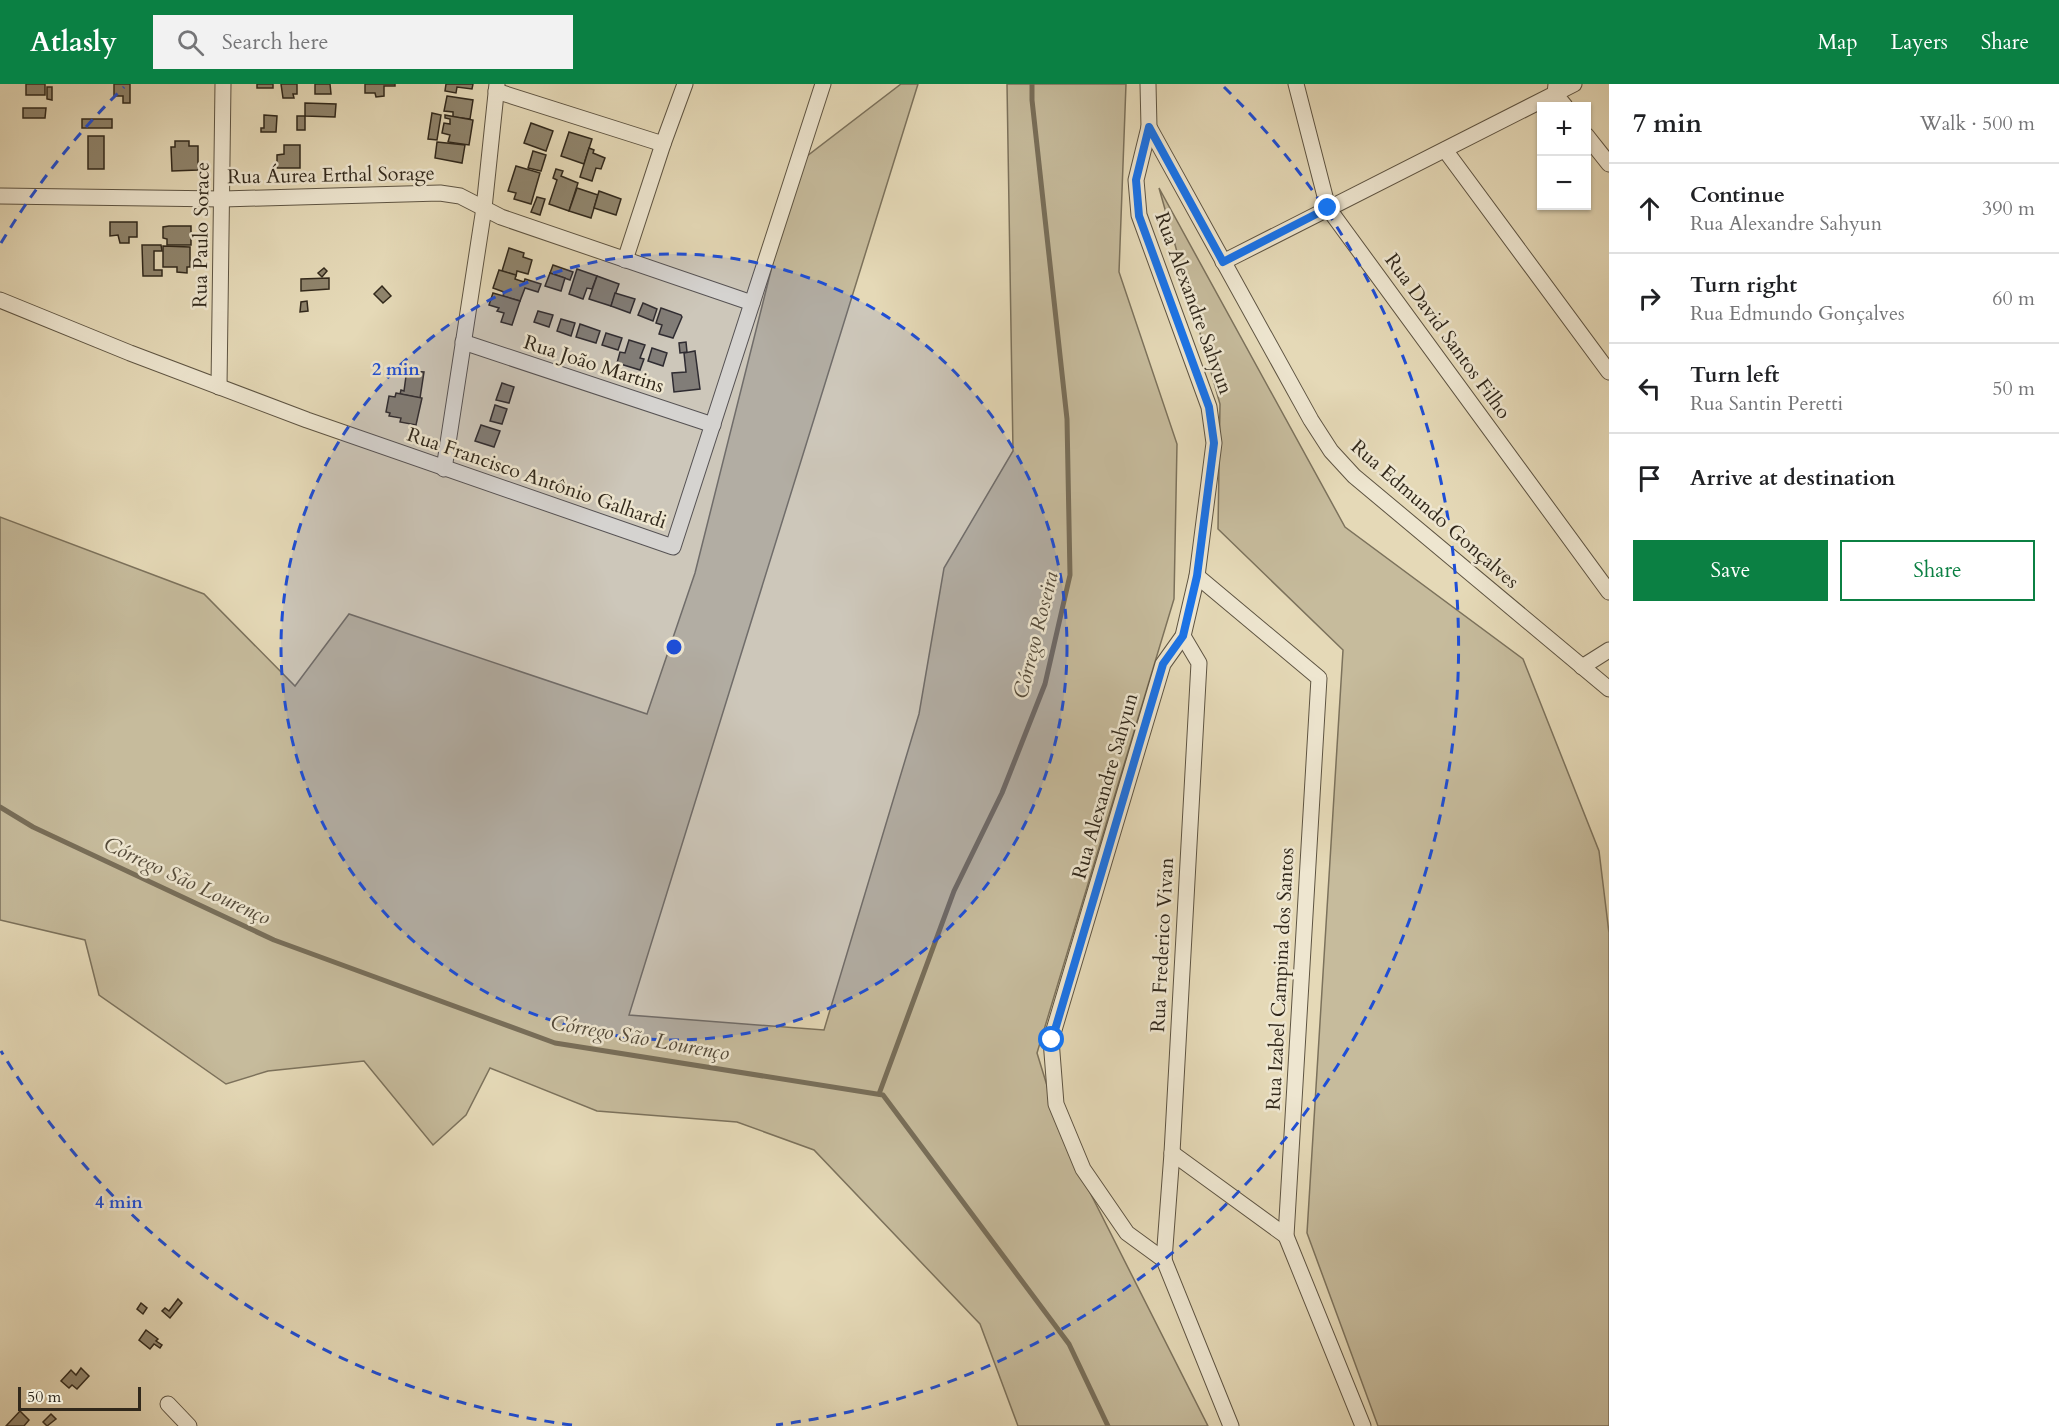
<!DOCTYPE html>
<meta charset="utf-8">
<style>
body{margin:0;font-family:Cardo,serif;background:#f2f2f2;color:#202124}
.controls{position:absolute;right:18px;top:18px;display:grid;overflow:hidden;border-radius:0px;box-shadow:0 2px 4px #0004}
.controls button{width:54px;height:54px;display:grid;place-items:center;padding:0;border:0;border-bottom:2px solid #e0e0e0;background:#fff;color:#202124;font:30px sans-serif}
.scale{position:absolute;left:18px;bottom:15px;width:123px;box-sizing:border-box;padding-left:6px;border:3px solid #31281b;border-top:0;font-size:16px;line-height:21px;white-space:nowrap;color:#31281b;-webkit-text-stroke:4px #eee6d0;paint-order:stroke}
.stop{position:absolute;width:18px;height:18px;margin:-14px;border:4px solid #1a73e8;border-radius:50%;background:#fff}
.stop.end{background:#1a73e8;border-color:#fff;box-shadow:0 2px 6px #0008}
.list{margin:0;padding:0;list-style:none}
h2{display:flex;justify-content:space-between;align-items:center;height:78px;margin:0;padding:0 24px;font-size:26px}
h2 small{font-size:20px;font-weight:400;color:#757577}
.list li{display:grid;grid-template-columns:39px 1fr auto;gap:18px;align-items:center;box-sizing:border-box;height:90px;padding:0 24px;border-top:2px solid #e0e0e0}
.list b{display:block;font-size:22px;white-space:nowrap}
.list p{margin:0;font-size:20px;white-space:nowrap;color:#757577}
.list em{font-size:20px;font-style:normal;color:#757577}
.actions{display:flex;gap:12px;padding:18px 24px}
.actions a{flex:1;padding:14px 0;border:2px solid #0b8043;border-radius:0px;text-align:center;font-size:21px;color:#0b8043}
.actions .main{background:#0b8043;color:#fff}
.icon{flex:none;width:33px;height:33px;fill:none;stroke:currentColor;stroke-width:2;stroke-linecap:round;stroke-linejoin:round}
.map{position:relative;flex:none;width:1609px;height:1342px;overflow:hidden}
header{display:flex;align-items:center;gap:36px;box-sizing:border-box;height:84px;padding:0 30px;background:#0b8043;color:#fff}
header strong{font-size:28px}
nav{display:flex;gap:33px;margin-inline-start:auto;font-size:21px}
.search{width:420px;height:54px;background:#f2f2f2;display:flex;align-items:center;gap:15px;box-sizing:border-box;padding:0 21px;border-radius:0px;color:#757577;font-size:22px}
main{display:flex}
aside{flex:1;background:#fff}
.map>svg:first-child{display:block}
.green{fill:#c6bb9c;stroke:#7c725c;stroke-width:1.5}
.lines{fill:none;stroke-linecap:round;stroke-linejoin:round}
.stream{stroke:#786e59;stroke-width:5}
.building{fill:#8f846c;stroke:#31281b;stroke-width:1.5}
.street-casing{stroke:#5e5442;stroke-width:17}
.street{stroke:#eee6d0;stroke-width:15}
.route{stroke:#1a73e8;stroke-width:8}
.ring{fill:none;stroke:#1d4ed8;stroke-width:3;stroke-dasharray:10 8}
.labels{text-anchor:middle;dominant-baseline:central;stroke-width:5;stroke-linejoin:round;paint-order:stroke}
.street-label{font-size:20px;fill:#31281b;stroke:#eee6d0}
.water-label{font-size:21px;font-style:italic;fill:#554b3a;stroke:#eee6d0}
.centre{fill:#1d4ed8;stroke:#eee6d0;stroke-width:3}
.ring-label{font-size:18px;text-anchor:middle;font-weight:bold;fill:#1d4ed8;stroke:#eee6d0;stroke-width:5;stroke-linejoin:round;paint-order:stroke}
</style>
<header>
<strong>Atlasly</strong>
<div class="search"><svg class="icon" aria-label="search" viewBox="0 0 24 24"><circle cx="10" cy="10" r="6"/><path d="M15 15l6 6"/></svg>Search here</div>
<nav><a>Map</a><a>Layers</a><a>Share</a></nav>
</header>
<main>
<div class="map">
<svg width="1609" height="1342" viewBox="0 0 1609 1342">
<rect width="100%" height="100%" fill="#e5d9b7"/>
<filter id="stains"><feTurbulence type="fractalNoise" baseFrequency=".00333" numOctaves="4"/><feColorMatrix values="0 0 0 0 .2 0 0 0 0 .09 0 0 0 0 .02 0 0 0 .5 -.17"/></filter>
<radialGradient id="worn" r=".72"><stop offset=".6" stop-color="#630" stop-opacity="0"/><stop offset="1" stop-color="#630" stop-opacity=".3"/></radialGradient>
<g class="green">
<polygon points="901,0 918,0 629,931 824,946 919,630 944,484 1013,367 1007,0 1126,0 1119,188 1177,360 1174,515 1037,969 1064,1057 1208,1342 1018,1342 980,1240 814,1066 737,1038 597,1027 490,984 466,1031 433,1061 364,977 268,987 226,1000 99,911 85,856 0,836 0,433 204,510 295,602 349,530 647,630 695,489 798,79"/>
<polygon points="1159,104 1345,443 1523,575 1599,767 1609,849 1609,1342 1378,1342 1307,1149 1343,566 1218,445 1220,320"/>
</g>
<g class="lines">
<g class="stream">
<polyline points="0,723 33,743 274,856 555,959 883,1011 1069,1260 1108,1342"/>
<polyline points="879,1010 954,807 1002,709 1045,600 1070,491 1067,335 1032,16 1032,0"/>
</g>
</g>
<g class="building">
<rect x="26" y="0" width="19" height="11"/>
<polygon points="114,0 130,0 130,19 123,19 123,12 114,12"/>
<rect x="257" y="0" width="16" height="4"/>
<polygon points="281,0 297,0 297,10 293,10 294,14 283,14"/>
<polygon points="315,0 330,0 331,10 315,10"/>
<polygon points="365,0 395,0 395,2 384,2 384,12 376,13 375,9 365,9"/>
<polygon points="446,0 473,0 472,5 457,3 456,9 445,7"/>
<polygon points="47,3 52,3 52,16 47,15"/>
<polygon points="447,12 473,16 470,35 453,33 453,28 444,27"/>
<polygon points="305,19 336,20 335,33 305,32"/>
<polygon points="23,24 46,24 45,34 23,34"/>
<polygon points="432,29 441,31 437,56 428,55"/>
<polygon points="264,31 277,32 276,48 261,48 261,44 264,44"/>
<polygon points="445,31 473,36 469,61 448,58 450,51 442,49 444,39 450,40 450,35 445,34"/>
<rect x="297" y="32" width="8" height="14"/>
<rect x="82" y="35" width="30" height="9"/>
<polygon points="531,39 553,47 546,67 524,59"/>
<polygon points="569,48 592,55 584,80 561,72"/>
<rect x="88" y="52" width="16" height="33"/>
<polygon points="175,57 189,57 189,62 198,62 198,86 172,87 171,63 175,63"/>
<polygon points="437,58 465,61 462,79 435,74"/>
<polygon points="284,61 300,61 300,84 277,84 277,71 284,70"/>
<polygon points="589,64 594,66 593,69 605,74 601,85 596,84 592,97 580,93"/>
<polygon points="533,67 546,71 541,87 528,84"/>
<polygon points="516,82 540,89 531,120 514,115 516,109 508,107"/>
<polygon points="556,85 563,87 561,92 578,99 569,127 549,120 557,96 553,94"/>
<polygon points="577,104 598,111 591,134 569,127"/>
<polygon points="599,107 621,115 616,131 594,124"/>
<polygon points="537,113 545,115 540,131 531,128"/>
<polygon points="110,138 137,138 137,153 129,153 129,159 120,159 118,151 110,152"/>
<polygon points="169,142 191,142 191,161 167,161 167,155 163,154 163,143"/>
<polygon points="142,161 161,161 162,167 154,167 154,186 162,186 162,192 143,192"/>
<polygon points="163,162 190,163 190,183 187,183 187,189 177,188 177,183 163,183"/>
<polygon points="509,164 524,169 523,173 532,176 528,190 517,187 516,192 502,187"/>
<polygon points="553,181 573,188 570,196 550,189"/>
<polygon points="324,184 327,187 322,193 318,189"/>
<polygon points="577,185 597,192 592,205 587,204 583,215 569,210"/>
<polygon points="499,186 516,191 515,195 524,198 525,195 541,200 538,208 525,204 520,217 503,212 504,208 493,204"/>
<polygon points="550,189 565,194 561,207 545,202"/>
<polygon points="597,192 619,200 611,222 589,215"/>
<polygon points="329,194 329,205 301,207 301,195"/>
<polygon points="382,202 391,212 383,219 374,210"/>
<polygon points="493,209 520,217 512,241 501,238 504,229 497,227 499,224 489,221"/>
<polygon points="615,209 635,215 630,229 611,222"/>
<polygon points="307,217 308,227 300,228 301,218"/>
<polygon points="643,219 657,225 653,237 638,231"/>
<polygon points="661,224 681,231 682,233 673,254 659,250 662,241 656,239"/>
<polygon points="538,227 553,231 549,243 534,238"/>
<polygon points="561,235 575,239 571,252 557,247"/>
<polygon points="580,240 600,247 596,259 576,253"/>
<polygon points="606,249 622,254 618,266 602,261"/>
<polygon points="629,256 645,261 640,274 644,275 640,286 617,279 620,268 625,269"/>
<polygon points="686,258 687,268 680,269 679,259"/>
<polygon points="652,264 667,269 663,282 648,277"/>
<polygon points="695,267 700,305 674,308 672,289 686,288 684,269"/>
<polygon points="410,287 424,288 420,314 400,310 401,306 404,307 406,292 408,292"/>
<polygon points="502,299 514,303 509,319 496,316"/>
<polygon points="396,309 422,314 416,341 400,338 401,334 389,332 390,329 386,328 389,312 395,313"/>
<polygon points="495,321 507,325 502,340 490,337"/>
<polygon points="481,341 500,347 494,363 475,357"/>
<polygon points="178,1215 182,1219 170,1234 162,1227 165,1224 169,1227"/>
<polygon points="141,1219 147,1224 143,1230 137,1225"/>
<polygon points="146,1246 158,1255 156,1257 162,1261 160,1264 154,1260 150,1265 139,1256"/>
<polygon points="81,1284 89,1292 77,1305 72,1301 69,1304 61,1297 71,1286 76,1291"/>
<polygon points="20,1327 29,1336 24,1342 6,1342"/>
<polygon points="51,1330 56,1335 47,1342 43,1338"/>
</g>
<g class="lines">
<defs>
<g id="street">
<polyline points="1148,0 1149,43 1311,336 1331,367 1354,392 1609,605"/>
<polyline points="1296,0 1328,124 1609,508"/>
<polyline points="1556,0 1555,10 1565,22"/>
<polyline points="496,7 663,60"/>
<polyline points="1149,43 1136,96 1139,131 1209,323 1214,359 1197,492 1183,552 1163,580 1051,956 1056,1020 1083,1085 1127,1149 1164,1176 1231,1342"/>
<polyline points="1586,51 1609,80"/>
<polyline points="1445,66 1609,288"/>
<polyline points="0,112 223,115 440,109 460,112 501,133 752,219"/>
<polyline points="625,176 663,60 685,0"/>
<polyline points="1223,178 1574,0"/>
<polyline points="0,216 130,269 307,336 673,463 823,0"/>
<polyline points="463,258 713,341"/>
<polyline points="219,303 223,0"/>
<polyline points="444,385 484,124 497,0"/>
<polyline points="1197,492 1319,594 1286,1152 1363,1342"/>
<polyline points="1582,583 1609,566"/>
<polyline points="1172,1069 1286,1152"/>
<polyline points="1164,1176 1172,1069 1199,579 1183,552"/>
<polyline points="168,1320 189,1342"/>
</g>
</defs>
<use href="#street" class="street-casing"/>
<use href="#street" class="street"/>
</g>
<g class="lines">
<polyline class="route" points="1052,956 1163,580 1183,552 1197,492 1214,359 1209,323 1139,132 1136,96 1149,43 1223,178 1328,124"/>
</g>
<circle cx="674" cy="563" r="393" fill="#1d4ed8" fill-opacity=".12"/>
<g class="ring">
<circle cx="674" cy="563" r="393"/>
<path d="M572 1341A785 785 0 0 1 1 967M1 159A785 785 0 0 1 124 3M1224 3A785 785 0 0 1 776 1341"/>
</g>
<g class="labels">
<g class="street-label">
<text transform="translate(331 91) rotate(-1)">Rua Áurea Erthal Sorage</text>
<text transform="translate(201 151) rotate(-89)">Rua Paulo Sorace</text>
<text transform="translate(1194 219) rotate(70)">Rua Alexandre Sahyun</text>
<text transform="translate(1448 252) rotate(54)">Rua David Santos Filho</text>
<text transform="translate(594 280) rotate(18)">Rua João Martins</text>
<text transform="translate(537 394) rotate(19)">Rua Francisco Antônio Galhardi</text>
<text transform="translate(1435 430) rotate(41)">Rua Edmundo Gonçalves</text>
<text transform="translate(1105 702) rotate(-74)">Rua Alexandre Sahyun</text>
<text transform="translate(1162 861) rotate(-87)">Rua Frederico Vivan</text>
<text transform="translate(1280 895) rotate(-87)">Rua Izabel Campina dos Santos</text>
</g>
<g class="water-label">
<text transform="translate(1036 551) rotate(-76)">Córrego Roseira</text>
<text transform="translate(187 797) rotate(25)">Córrego São Lourenço</text>
<text transform="translate(640 954) rotate(10)">Córrego São Lourenço</text>
</g>
</g>
<circle cx="674" cy="563" r="9" class="centre"/>
<g class="ring-label">
<text x="396" y="291">2 min</text>
<text x="119" y="1124">4 min</text>
</g>
<rect width="100%" height="100%" filter="url(#stains)"/>
<rect width="100%" height="100%" fill="url(#worn)"/>
</svg>
<div class="controls">
<button>+</button>
<button>−</button>
</div>
<div class="scale">50 m</div>
<div class="stop" style="left:1052px;top:956px"></div>
<div class="stop end" style="left:1328px;top:124px"></div>
</div>
<aside>
<h2>7 min<small>Walk · 500 m</small></h2>
<ul class="list">
<li><svg class="icon" aria-label="ahead" viewBox="0 0 24 24"><path d="M12 20V5M6 11l6-6 6 6"/></svg><div><b>Continue</b><p>Rua Alexandre Sahyun</p></div><em>390 m</em></li>
<li><svg class="icon" aria-label="right" viewBox="0 0 24 24"><path d="M7 20v-9h11M14 6l5 5-5 5"/></svg><div><b>Turn right</b><p>Rua Edmundo Gonçalves</p></div><em>60 m</em></li>
<li><svg class="icon" aria-label="left" viewBox="0 0 24 24"><path d="M17 20v-9H6M10 6l-5 5 5 5"/></svg><div><b>Turn left</b><p>Rua Santin Peretti</p></div><em>50 m</em></li>
<li><svg class="icon" aria-label="arrive" viewBox="0 0 24 24"><path d="M6 21V4h12l-3 4 3 4H6"/></svg><div><b>Arrive at destination</b></div></li>
</ul>
<div class="actions"><a class="main">Save</a><a>Share</a></div>
</aside>
</main>
